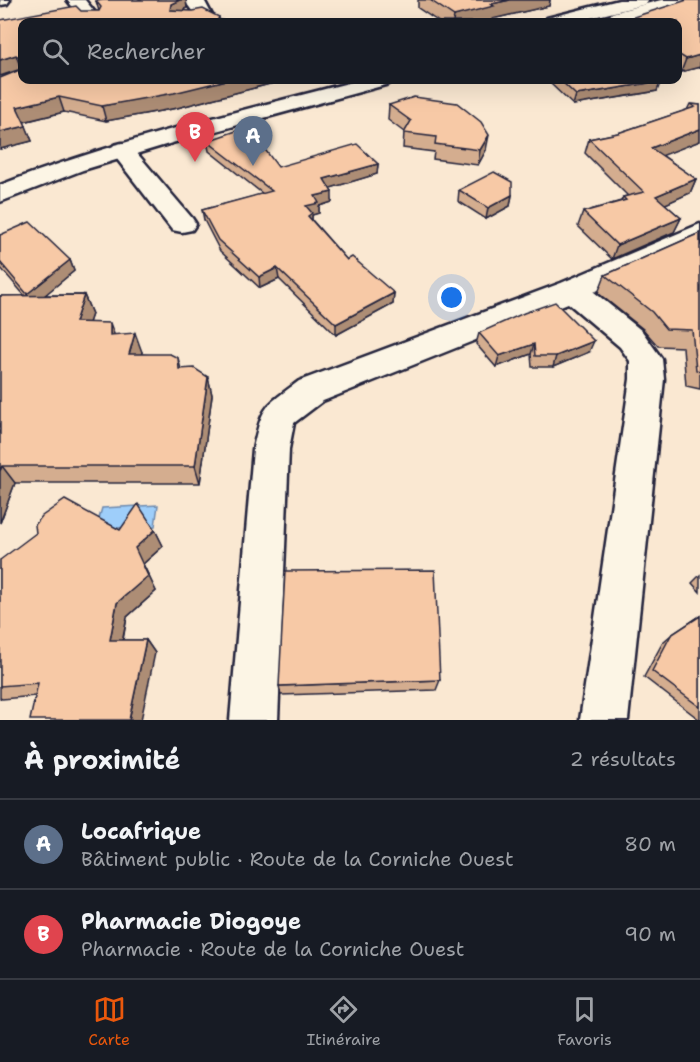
<!DOCTYPE html>
<html lang="fr">
<meta charset="utf-8">
<style>
body{margin:0;font-family:"Shantell Sans",sans-serif;background:#242831;color:#f1f3f6}
.you{position:absolute;left:452px;top:298px;width:21px;height:21px;margin:-15px;border:4px solid #fff;border-radius:50%;background:#1a73e8;box-shadow:0 0 0 9px #1a73e833}
.badge{display:grid;place-items:center;width:39px;height:39px;border-radius:50%;background:#ea580c;color:#fff;font-size:20px;font-weight:700}
.pin{position:absolute;translate:-50% -50px;filter:drop-shadow(0 2px 3px #0008)}
.pin::after{content:'';position:absolute;top:32px;width:21px;height:18px;background:inherit;clip-path:polygon(0 0,100% 0,50% 100%)}
.list{margin:0;padding:0;list-style:none}
h2{display:flex;justify-content:space-between;align-items:center;height:78px;margin:0;padding:0 24px;font-size:26px}
h2 small{font-size:20px;font-weight:400;color:#9ea1a6}
.list li{display:grid;grid-template-columns:39px 1fr auto;gap:18px;align-items:center;box-sizing:border-box;height:90px;padding:0 24px;border-top:2px solid #363941}
.list b{display:block;font-size:22px;white-space:nowrap}
.list p{margin:0;font-size:20px;white-space:nowrap;color:#9ea1a6}
.list em{font-size:20px;font-style:normal;color:#9ea1a6}
.icon{flex:none;width:33px;height:33px;fill:none;stroke:currentColor;stroke-width:2;stroke-linecap:round;stroke-linejoin:round}
.map{position:relative;flex:none;width:700px;height:720px;overflow:hidden}
.search{position:absolute;background:#171b24;box-shadow:0 6px 24px #0002;left:18px;right:18px;top:18px;height:66px;display:flex;align-items:center;gap:15px;box-sizing:border-box;padding:0 21px;border-radius:12px;color:#9ea1a6;font-size:22px}
.sheet{height:258px;background:#171b24}
nav{display:flex;justify-content:space-around;align-items:center;box-sizing:border-box;height:84px;border-top:2px solid #363941;background:#171b24;font-size:16px;color:#9ea1a6}
nav a{display:grid;justify-items:center;gap:3px}
nav .on{color:#ea580c}
.map>svg:first-child{display:block}
.water{fill:#9ecefa;stroke:#6c89ae;stroke-width:1.5}
.lines{fill:none;stroke-linecap:round;stroke-linejoin:round}
.minor-casing{stroke:#22223b;stroke-width:5}
.highway-casing{stroke:#22223b;stroke-width:5}
.minor{fill:#fcf5e5;fill-rule:evenodd}
.highway{fill:#fcf5e5;fill-rule:evenodd}
.wall{fill:#d4ad8f;stroke:#22223b;stroke-width:1.5}
.shaded-wall{fill:#ad8d74;stroke:#22223b;stroke-width:1.5}
.building{fill:#f7c9a6;stroke:#22223b;stroke-width:1.5}
</style>
<div class="map">
<svg width="700" height="720" viewBox="0 0 700 720">
<rect width="100%" height="100%" fill="#fae8d2"/>
<filter id="ink" filterUnits="userSpaceOnUse"><feTurbulence type="fractalNoise" baseFrequency=".0167" numOctaves="2"/><feDisplacementMap in="SourceGraphic" scale="12" xChannelSelector="R" yChannelSelector="G"/><feConvolveMatrix kernelMatrix="1 2 1 2 8 2 1 2 1" color-interpolation-filters="sRGB"/></filter>
<g filter="url(#ink)">
<polygon class="water" points="158,505 155,526 96,529 102,508"/>
<g class="lines">
<defs>
<g id="minor">
<polygon points="0,0 10,0 7,4 1,5"/>
<polygon points="67,0 85,0 103,22 85,22"/>
<path d="M184 0H204L212 15C204 26 186 22 174 22L176 18 193 12Z"/>
<polygon points="122,143 130,145 192,218 196,224 192,230 182,232 172,230 110,150 114,145"/>
<path d="M700 224V244L594 292 642 331 662 359 664 379 628 720H580L630 379V361L620 347 568 303 323 401 294 423 289 449 278 720H230L253 449C263 405 263 408 299 381L561 283Z"/>
</g>
<g id="highway">
<polygon points="619,0 649,0 646,4 574,22 545,22 547,18"/>
<polygon points="661,0 690,0 687,4 618,22 612,21 609,17 612,13"/>
<path d="M360 80H392L389 84 172 143 83 170 0 202V185C117 140 239 111 360 80Z"/>
</g>
</defs>
<use href="#minor" class="minor-casing"/>
<use href="#highway" class="highway-casing"/>
<use href="#minor" class="minor"/>
<use href="#highway" class="highway"/>
</g>
<g class="wall">
<polygon points="97,0 186,0 187,8 184,9 185,11 219,17 219,19 22,22 22,80 285,80 177,108 106,121 64,112 24,122 32,141 0,149 0,78 21,70 21,69 0,76 0,20 99,11 96,1 99,1"/>
<polygon points="418,0 550,0 549,6 492,19 492,21 487,22 439,22 418,8"/>
<polygon points="700,0 700,67 681,72 678,70 678,22"/>
<polygon points="552,80 659,80 657,91 573,105 551,84"/>
<polygon points="690,104 700,105 700,141 662,155 696,179 690,193 665,204 681,218 674,232 612,259 578,226 583,212 621,201 623,197 628,196 585,153 589,139 618,133 687,110"/>
<polygon points="389,105 486,150 478,165 433,159 434,152 403,148 404,132 388,120"/>
<polygon points="207,141 278,167 378,164 377,174 330,188 332,202 319,206 319,213 312,215 312,220 347,260 394,293 393,304 336,335 279,279 260,288 220,251 204,220 202,210 263,194 209,151"/>
<polygon points="459,190 512,195 510,206 486,219 458,201"/>
<polygon points="700,233 700,389 686,386 683,347 658,346 643,329 598,293 605,275"/>
<polygon points="0,235 70,260 74,271 44,295 84,295 92,314 89,322 114,335 142,352 141,354 178,358 181,369 208,377 212,395 200,483 15,483 0,523 0,296 25,296 0,267"/>
<polygon points="479,333 589,352 553,367 532,367 531,354 496,367 476,344"/>
<polygon points="120,530 155,530 163,546 143,564 156,591 127,617 123,640 146,640 155,653 35,696 2,699 0,698 0,560"/>
<polygon points="700,575 700,592 692,583"/>
<polygon points="700,616 700,720 644,677 663,642 671,635"/>
<polygon points="440,680 436,690 281,695 279,686"/>
</g>
<g class="shaded-wall">
<polygon points="179,0 186,0 187,8 184,9 185,12 170,10 171,4"/>
<polygon points="510,0 550,0 549,6 492,19 492,21 487,22 453,22 454,16 491,4"/>
<polygon points="16,55 21,69 0,76 0,60"/>
<polygon points="700,55 700,67 681,72 686,59"/>
<polygon points="227,80 285,80 177,108 106,121 102,106"/>
<polygon points="661,81 657,91 573,105 576,95"/>
<polygon points="59,97 64,112 23,122 17,107"/>
<polygon points="26,126 32,141 0,149 0,132"/>
<polygon points="700,129 700,141 646,162 651,148"/>
<polygon points="489,135 486,150 478,165 480,150"/>
<polygon points="378,164 377,174 324,190 324,179"/>
<polygon points="696,179 690,193 650,211 656,196"/>
<polygon points="332,192 332,202 319,206 319,213 312,215 312,223 308,216 306,206 315,196"/>
<polygon points="512,195 510,206 486,219 488,208"/>
<polygon points="681,218 674,232 612,259 617,245"/>
<polygon points="70,260 74,271 33,305 27,294"/>
<polygon points="277,268 279,279 260,288 259,277"/>
<polygon points="394,293 393,304 336,335 336,324"/>
<polygon points="84,295 92,314 83,341 75,322"/>
<polygon points="110,323 117,342 110,335"/>
<polygon points="135,333 142,352 136,372 129,354"/>
<polygon points="594,341 589,352 553,367 556,356"/>
<polygon points="534,344 531,354 496,367 499,356"/>
<polygon points="208,377 212,395 200,483 195,466"/>
<polygon points="2,466 15,483 0,523 0,471"/>
<polygon points="155,530 163,546 143,564 156,591 127,617 120,653 110,640 117,603 135,548"/>
<polygon points="146,640 155,653 141,720 129,720"/>
</g>
<g class="building">
<polygon points="104,0 180,0 171,4 170,10 192,11 203,9 219,17 218,19 227,22 22,22 22,63 19,63 19,57 16,55 0,60 0,20 76,6 81,11 99,11 101,7 96,1"/>
<polygon points="430,0 510,0 491,4 494,6 454,16"/>
<polygon points="687,0 700,0 700,55 686,59 678,54 678,22 618,22"/>
<polygon points="22,69 22,80 227,80 174,93 102,106 59,97 17,107 26,126 0,132 0,78"/>
<polygon points="560,80 659,80 661,81 576,95"/>
<polygon points="414,97 457,103 481,122 489,135 480,150 435,144 436,137 404,133 411,121 389,105"/>
<polygon points="690,104 700,105 700,129 651,148 696,179 656,196 681,218 617,245 583,212 626,200 623,197 644,192 589,139 618,133 695,107"/>
<polygon points="248,127 278,167 357,144 378,164 324,179 332,192 315,196 319,203 306,206 312,213 308,216 347,260 352,257 394,293 336,324 277,268 259,277 218,240 202,210 272,191 207,141"/>
<polygon points="494,172 512,182 512,195 488,208 459,190"/>
<polygon points="30,222 70,260 27,294 0,262 0,235"/>
<polygon points="700,233 700,371 696,370 692,330 666,329 652,312 605,275"/>
<polygon points="84,295 75,322 110,323 110,335 135,333 129,354 170,354 178,358 179,369 194,368 208,377 195,466 2,466 0,471 0,296"/>
<polygon points="555,302 594,341 556,356 535,356 534,344 499,356 479,333 524,313"/>
<polygon points="65,500 120,530 138,504 155,530 135,548 148,576 117,603 110,640 146,640 129,720 30,720 38,683 0,686 0,560 36,533 35,525 42,516"/>
<polygon points="435,570 440,680 279,686 285,571"/>
<polygon points="700,616 700,707 652,671 671,635"/>
</g>
</g>
</svg>
<div class="you"></div>
<div class="pin badge" style="left:253px;top:166px;background:#5c6f8a">A</div>
<div class="pin badge" style="left:195px;top:162px;background:#e0444e">B</div>
<div class="search"><svg class="icon" aria-label="search" viewBox="0 0 24 24"><circle cx="10" cy="10" r="6"/><path d="M15 15l6 6"/></svg>Rechercher</div>
</div>
<section class="sheet">
<h2>À proximité<small>2 résultats</small></h2>
<ul class="list">
<li><span class="badge" style="background:#5c6f8a">A</span><div><b>Locafrique</b><p>Bâtiment public · Route de la Corniche Ouest</p></div><em>80 m</em></li>
<li><span class="badge" style="background:#e0444e">B</span><div><b>Pharmacie Diogoye</b><p>Pharmacie · Route de la Corniche Ouest</p></div><em>90 m</em></li>
</ul>
</section>
<nav>
<a class="on"><svg class="icon" aria-label="map" viewBox="0 0 24 24"><path d="M3 6l6-2 6 2 6-2v14l-6 2-6-2-6 2zM9 4v14M15 6v14"/></svg>Carte</a>
<a><svg class="icon" aria-label="directions" viewBox="0 0 24 24"><path d="M12 3l9 9-9 9-9-9zM9 14v-3h6M13 9l2 2-2 2"/></svg>Itinéraire</a>
<a><svg class="icon" aria-label="saved" viewBox="0 0 24 24"><path d="M7 4h10v16l-5-4-5 4z"/></svg>Favoris</a>
</nav>
